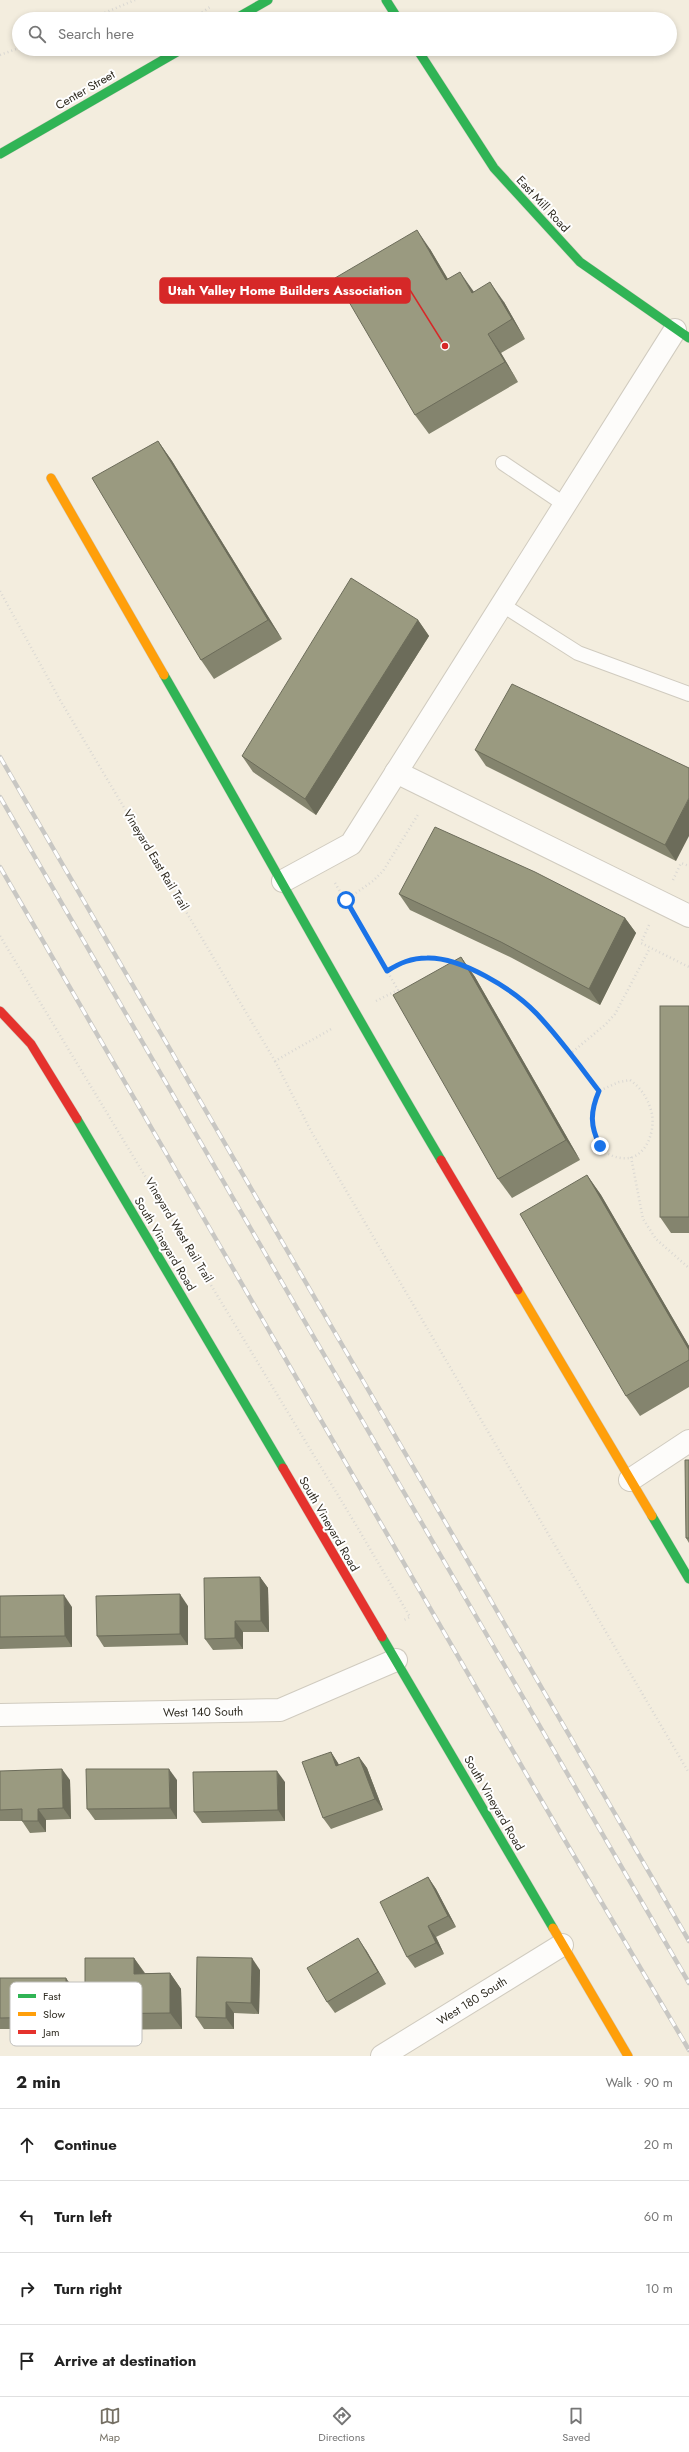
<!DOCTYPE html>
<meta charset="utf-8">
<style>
body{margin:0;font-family:Jost,sans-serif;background:#f2f2f2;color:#222}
.stop{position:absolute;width:12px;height:12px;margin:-9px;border:3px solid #1a73e8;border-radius:50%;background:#fff}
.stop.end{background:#1a73e8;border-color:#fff;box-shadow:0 1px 4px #0008}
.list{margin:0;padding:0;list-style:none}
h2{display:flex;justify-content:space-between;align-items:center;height:52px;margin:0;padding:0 16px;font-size:17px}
h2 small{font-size:13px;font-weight:400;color:#767676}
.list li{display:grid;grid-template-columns:26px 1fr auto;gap:12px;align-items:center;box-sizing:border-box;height:72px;padding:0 16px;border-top:1px solid #e0e0e0}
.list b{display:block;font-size:15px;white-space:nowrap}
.list em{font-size:13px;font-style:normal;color:#767676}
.icon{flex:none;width:22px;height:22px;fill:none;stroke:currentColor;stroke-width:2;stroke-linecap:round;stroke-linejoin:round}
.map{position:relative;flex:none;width:689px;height:2056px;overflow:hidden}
.search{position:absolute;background:#fff;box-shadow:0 2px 6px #0003;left:12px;right:12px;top:12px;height:44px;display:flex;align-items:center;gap:10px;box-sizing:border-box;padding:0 14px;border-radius:22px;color:#767676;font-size:15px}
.sheet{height:340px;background:#fff}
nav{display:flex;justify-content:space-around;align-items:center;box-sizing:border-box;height:56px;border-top:1px solid #e0e0e0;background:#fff;font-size:11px;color:#767676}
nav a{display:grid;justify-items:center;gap:2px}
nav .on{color:#757064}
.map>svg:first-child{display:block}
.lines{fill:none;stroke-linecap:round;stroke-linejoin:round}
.lane-casing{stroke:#d0cbbf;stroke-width:16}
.street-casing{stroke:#d0cbbf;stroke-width:24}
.fast-casing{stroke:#d0cbbf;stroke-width:10}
.slow-casing{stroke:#d0cbbf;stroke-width:10}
.jam-casing{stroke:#d0cbbf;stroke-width:10}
.path{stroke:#dad8d3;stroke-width:2.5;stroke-dasharray:1 3;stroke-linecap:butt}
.lane{stroke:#fdfcfa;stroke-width:14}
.street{stroke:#fdfcfa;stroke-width:22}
.fast{stroke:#30b455;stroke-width:9}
.slow{stroke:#ff9f0a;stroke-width:9}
.jam{stroke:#e5322d;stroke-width:9}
.rail-casing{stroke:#c8c7c3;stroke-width:4.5}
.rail{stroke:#fff;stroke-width:3;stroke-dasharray:9;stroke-linecap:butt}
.wall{fill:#84846e}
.shaded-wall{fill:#6c6c5a}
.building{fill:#9a9a80;stroke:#6c6c5a}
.route{stroke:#1a73e8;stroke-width:5}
.labels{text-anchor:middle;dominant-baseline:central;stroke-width:4;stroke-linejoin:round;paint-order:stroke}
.street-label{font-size:12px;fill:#312d23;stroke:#fff}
.key{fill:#fff;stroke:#c1c0bd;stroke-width:1}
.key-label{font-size:11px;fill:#312d23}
.leader{fill:none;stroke:#d62828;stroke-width:1.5}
.callout-dot{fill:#d62828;stroke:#fff;stroke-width:1.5}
.callout{fill:#d62828;stroke:#d62828;stroke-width:1.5}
.callout-label{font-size:13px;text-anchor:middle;font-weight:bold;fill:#fff}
</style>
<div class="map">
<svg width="689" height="2056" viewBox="0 0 689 2056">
<rect width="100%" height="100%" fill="#f3edde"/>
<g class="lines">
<defs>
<g id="lane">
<polyline points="503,463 564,504"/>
<polyline points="501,604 578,653 689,694"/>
</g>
<g id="street">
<polyline points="396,772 689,916"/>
<polyline points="283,881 351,844 675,330"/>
<polyline points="630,1480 689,1441"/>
<polyline points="0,1715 280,1710 396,1660"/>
<polyline points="382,2056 562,1945"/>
</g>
<g id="fast">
<polyline points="386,0 398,19"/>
<polyline points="235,19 268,0"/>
<polyline points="417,49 494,168 580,262 689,338"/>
<polyline points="0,154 182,49"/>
<path d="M164 675C257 836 346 1000 441 1160"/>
<polyline points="77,1119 283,1468"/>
<polyline points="652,1516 689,1579"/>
<polyline points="382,1637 553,1928"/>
</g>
<g id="slow">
<polyline points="51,478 164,675"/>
<polyline points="518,1290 652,1516"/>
<polyline points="553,1928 628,2056"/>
</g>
<g id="jam">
<polyline points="0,1011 31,1044 77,1119"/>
<polyline points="441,1160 518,1290"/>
<polyline points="283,1468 382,1637"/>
</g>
</defs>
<use href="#lane" class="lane-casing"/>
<use href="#street" class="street-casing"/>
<use href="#fast" class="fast-casing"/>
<use href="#slow" class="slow-casing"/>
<use href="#jam" class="jam-casing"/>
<g class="path">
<polyline points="90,19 135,0"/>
<polyline points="192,19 210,7"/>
<polyline points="0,55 19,48"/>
<polyline points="0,591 60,700 275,1061 333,1028"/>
<polyline points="673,880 681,863 689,866"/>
<polyline points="335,883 387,971"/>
<polyline points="346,900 373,881 383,871 419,813"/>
<polyline points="649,925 641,943 689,967"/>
<polyline points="0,936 356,1525 410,1617 404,1620"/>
<path d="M467 967C510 981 543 1021 570 1054L606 1024 615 1014 650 948"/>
<path d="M376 1001 398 990 387 971C409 958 428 955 453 963"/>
<path d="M570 1054 599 1091C589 1114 587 1153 621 1158 646 1162 657 1129 651 1110 647 1097 641 1088 630 1080L619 1082 599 1091"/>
<polyline points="275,1061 311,1131 689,1773"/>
<polyline points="631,1157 643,1219 656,1239 689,1268"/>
</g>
<use href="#lane" class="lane"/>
<use href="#street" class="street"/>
<use href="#fast" class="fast"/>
<use href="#slow" class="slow"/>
<use href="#jam" class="jam"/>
<defs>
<g id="rail">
<polyline points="0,757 689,1941"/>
<polyline points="0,797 689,1983"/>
<polyline points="0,867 557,1827 689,2050"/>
</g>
</defs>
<use href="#rail" class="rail-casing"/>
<use href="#rail" class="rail"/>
</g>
<g class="wall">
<polygon points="430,249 448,279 474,292 504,302 525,339 501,353 518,382 429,434 415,415"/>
<polygon points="158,441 172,461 282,639 214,679 201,660"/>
<polygon points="418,620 429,636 316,815 253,772 242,756"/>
<polygon points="475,750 689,768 676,861 486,766"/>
<polygon points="399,894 625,918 636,933 600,1005 512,958 410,910"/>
<polygon points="461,957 475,977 580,1160 512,1198 498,1179"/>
<polygon points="689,1006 689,1233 671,1233 660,1217"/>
<polygon points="587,1175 601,1195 689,1346 689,1387 640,1416 626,1396"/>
<polygon points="689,1460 689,1543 686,1538"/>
<polygon points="260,1577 268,1588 269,1632 243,1632 243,1649 213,1650 205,1639"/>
<polygon points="0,1596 72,1607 72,1647 0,1649"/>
<polygon points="188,1606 188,1645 104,1647 97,1636"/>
<polygon points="331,1752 339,1765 359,1757 367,1768 383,1810 331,1829 323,1818"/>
<polygon points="0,1771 70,1780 71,1819 46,1820 46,1832 30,1833 22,1821 0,1821"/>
<polygon points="177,1780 177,1819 95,1820 87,1809"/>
<polygon points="285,1782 285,1821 202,1823 194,1812"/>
<polygon points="428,1877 436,1889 456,1927 436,1937 444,1954 415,1968 407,1957"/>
<polygon points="366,1950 386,1984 335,2013 327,2002"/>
<polygon points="134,1958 145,1973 170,1973 181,1989 182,2029 96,2030 85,2014"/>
<polygon points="260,1970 259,2014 234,2013 234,2029 204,2029 196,2017"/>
<polygon points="0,1978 74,1989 74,2029 0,2029"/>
</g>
<g class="shaded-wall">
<polygon points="417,230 430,249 460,300 446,280"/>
<polygon points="460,272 474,292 472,293"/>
<polygon points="490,282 504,302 525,339 512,319"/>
<polygon points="488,334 501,353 518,382 505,362"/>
<polygon points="158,441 172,461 282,639 268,620"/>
<polygon points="418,620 429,636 316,815 305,799"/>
<polygon points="689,798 689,836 676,861 665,845"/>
<polygon points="625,918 636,933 600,1005 589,989"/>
<polygon points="461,957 475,977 580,1160 566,1140"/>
<polygon points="587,1175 601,1195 689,1346 689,1350"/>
<polygon points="260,1577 268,1588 269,1632 261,1621"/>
<polygon points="180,1594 188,1606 188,1645 180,1634"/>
<polygon points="64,1595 72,1607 72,1647 65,1636"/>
<polygon points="235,1621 243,1632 243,1649 235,1638"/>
<polygon points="331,1752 338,1763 344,1777 336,1766"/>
<polygon points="359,1757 367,1768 383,1810 375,1799"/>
<polygon points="62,1769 70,1780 71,1819 63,1808"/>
<polygon points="169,1769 177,1780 177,1819 170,1808"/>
<polygon points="277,1771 285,1782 285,1821 278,1810"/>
<polygon points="38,1809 46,1820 46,1832 38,1821"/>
<polygon points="428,1877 436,1889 456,1927 448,1916"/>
<polygon points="428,1926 436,1937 444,1954 436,1943"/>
<polygon points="358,1938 366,1950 386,1984 378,1972"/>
<polygon points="134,1958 145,1974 134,1974"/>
<polygon points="252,1958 260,1970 259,2014 251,2003"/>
<polygon points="170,1973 181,1989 182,2029 170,2013"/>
<polygon points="66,1978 74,1989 74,2029 66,2017"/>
<polygon points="226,2002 234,2013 234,2029 226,2018"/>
</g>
<g class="building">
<polygon points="417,230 446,280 460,272 472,293 490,282 512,319 488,334 505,362 415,415 335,278"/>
<polygon points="158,441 268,620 201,660 92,478"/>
<polygon points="351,578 418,620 305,799 242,756"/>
<polygon points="512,684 689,768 689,798 665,845 475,750"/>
<polygon points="435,827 535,872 625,918 589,989 501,942 399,894"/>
<polygon points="461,957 566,1140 498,1179 393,995"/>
<rect x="660" y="1006" width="29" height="211"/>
<polygon points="587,1175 689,1350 689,1360 626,1396 520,1214"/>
<polygon points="685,1460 689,1460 689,1538 686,1538"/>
<polygon points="260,1577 261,1621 235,1621 235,1638 205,1639 204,1578"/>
<polygon points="180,1594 180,1634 97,1636 96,1596"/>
<polygon points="64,1595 65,1636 0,1637 0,1596"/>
<polygon points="331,1752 336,1766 359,1757 375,1799 323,1818 302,1762"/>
<polygon points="62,1769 63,1808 38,1809 38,1821 22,1821 22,1809 0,1810 0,1771"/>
<polygon points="86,1769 169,1769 170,1808 87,1809"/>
<polygon points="277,1771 278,1810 194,1812 193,1772"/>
<polygon points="428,1877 448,1916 428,1926 436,1943 407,1957 380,1902"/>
<polygon points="358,1938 378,1972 327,2002 307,1968"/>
<polygon points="197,1957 252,1958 251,2003 226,2002 226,2018 196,2017"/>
<polygon points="85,1958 134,1958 134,1974 170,1973 170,2013 85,2014"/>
<polygon points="0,1978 66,1978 66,2017 0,2018"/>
</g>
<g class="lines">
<path class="route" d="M346 900 387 971C400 963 411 958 427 958 461 957 513 989 536 1013 559 1037 579 1065 599 1091 590 1112 590 1126 600 1146"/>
</g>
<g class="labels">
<g class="street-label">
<text transform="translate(85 90) rotate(-30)">Center Street</text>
<text transform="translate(543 204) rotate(47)">East Mill Road</text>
<text transform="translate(156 860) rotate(59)">Vineyard East Rail Trail</text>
<text transform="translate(179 1230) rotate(59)">Vineyard West Rail Trail</text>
<text transform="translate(165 1244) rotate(59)">South Vineyard Road</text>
<text transform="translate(329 1524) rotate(60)">South Vineyard Road</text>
<text transform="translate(203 1712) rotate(-1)">West 140 South</text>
<text transform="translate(494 1803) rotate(60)">South Vineyard Road</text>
<text transform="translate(472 2001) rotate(-32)">West 180 South</text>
</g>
</g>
<rect x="10" y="1982" width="132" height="64" rx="6" class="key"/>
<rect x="18" y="1994" width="18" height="4" fill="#30b455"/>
<rect x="18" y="2012" width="18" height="4" fill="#ff9f0a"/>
<rect x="18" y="2030" width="18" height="4" fill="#e5322d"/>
<g class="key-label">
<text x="43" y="2000">Fast</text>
<text x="43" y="2018">Slow</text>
<text x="43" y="2036">Jam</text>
</g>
<path class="leader" d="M445 346L410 290"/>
<circle class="callout-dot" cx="445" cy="346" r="4"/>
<rect class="callout" x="160" y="278" width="250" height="25" rx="4"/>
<g class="callout-label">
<text x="285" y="295">Utah Valley Home Builders Association</text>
</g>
</svg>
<div class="stop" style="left:346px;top:900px"></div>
<div class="stop end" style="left:600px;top:1146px"></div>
<div class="search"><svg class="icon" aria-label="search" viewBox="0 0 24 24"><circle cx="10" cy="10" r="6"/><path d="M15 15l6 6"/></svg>Search here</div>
</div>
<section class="sheet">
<h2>2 min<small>Walk · 90 m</small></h2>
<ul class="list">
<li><svg class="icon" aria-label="ahead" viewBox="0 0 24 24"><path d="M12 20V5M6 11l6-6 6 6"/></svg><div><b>Continue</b></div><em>20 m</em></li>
<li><svg class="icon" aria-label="left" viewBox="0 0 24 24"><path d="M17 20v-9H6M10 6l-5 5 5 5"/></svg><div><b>Turn left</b></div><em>60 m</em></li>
<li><svg class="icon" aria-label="right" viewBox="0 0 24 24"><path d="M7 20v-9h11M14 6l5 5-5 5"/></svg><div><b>Turn right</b></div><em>10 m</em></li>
<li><svg class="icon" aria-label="arrive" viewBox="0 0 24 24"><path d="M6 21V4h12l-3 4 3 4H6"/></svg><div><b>Arrive at destination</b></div></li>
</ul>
</section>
<nav>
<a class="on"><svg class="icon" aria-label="map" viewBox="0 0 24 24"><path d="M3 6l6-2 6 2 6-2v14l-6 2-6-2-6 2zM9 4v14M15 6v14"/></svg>Map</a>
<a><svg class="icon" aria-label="directions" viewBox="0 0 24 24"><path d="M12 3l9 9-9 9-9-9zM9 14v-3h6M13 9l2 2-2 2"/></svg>Directions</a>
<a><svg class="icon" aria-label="saved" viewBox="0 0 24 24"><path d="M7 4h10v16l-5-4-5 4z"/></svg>Saved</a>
</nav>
